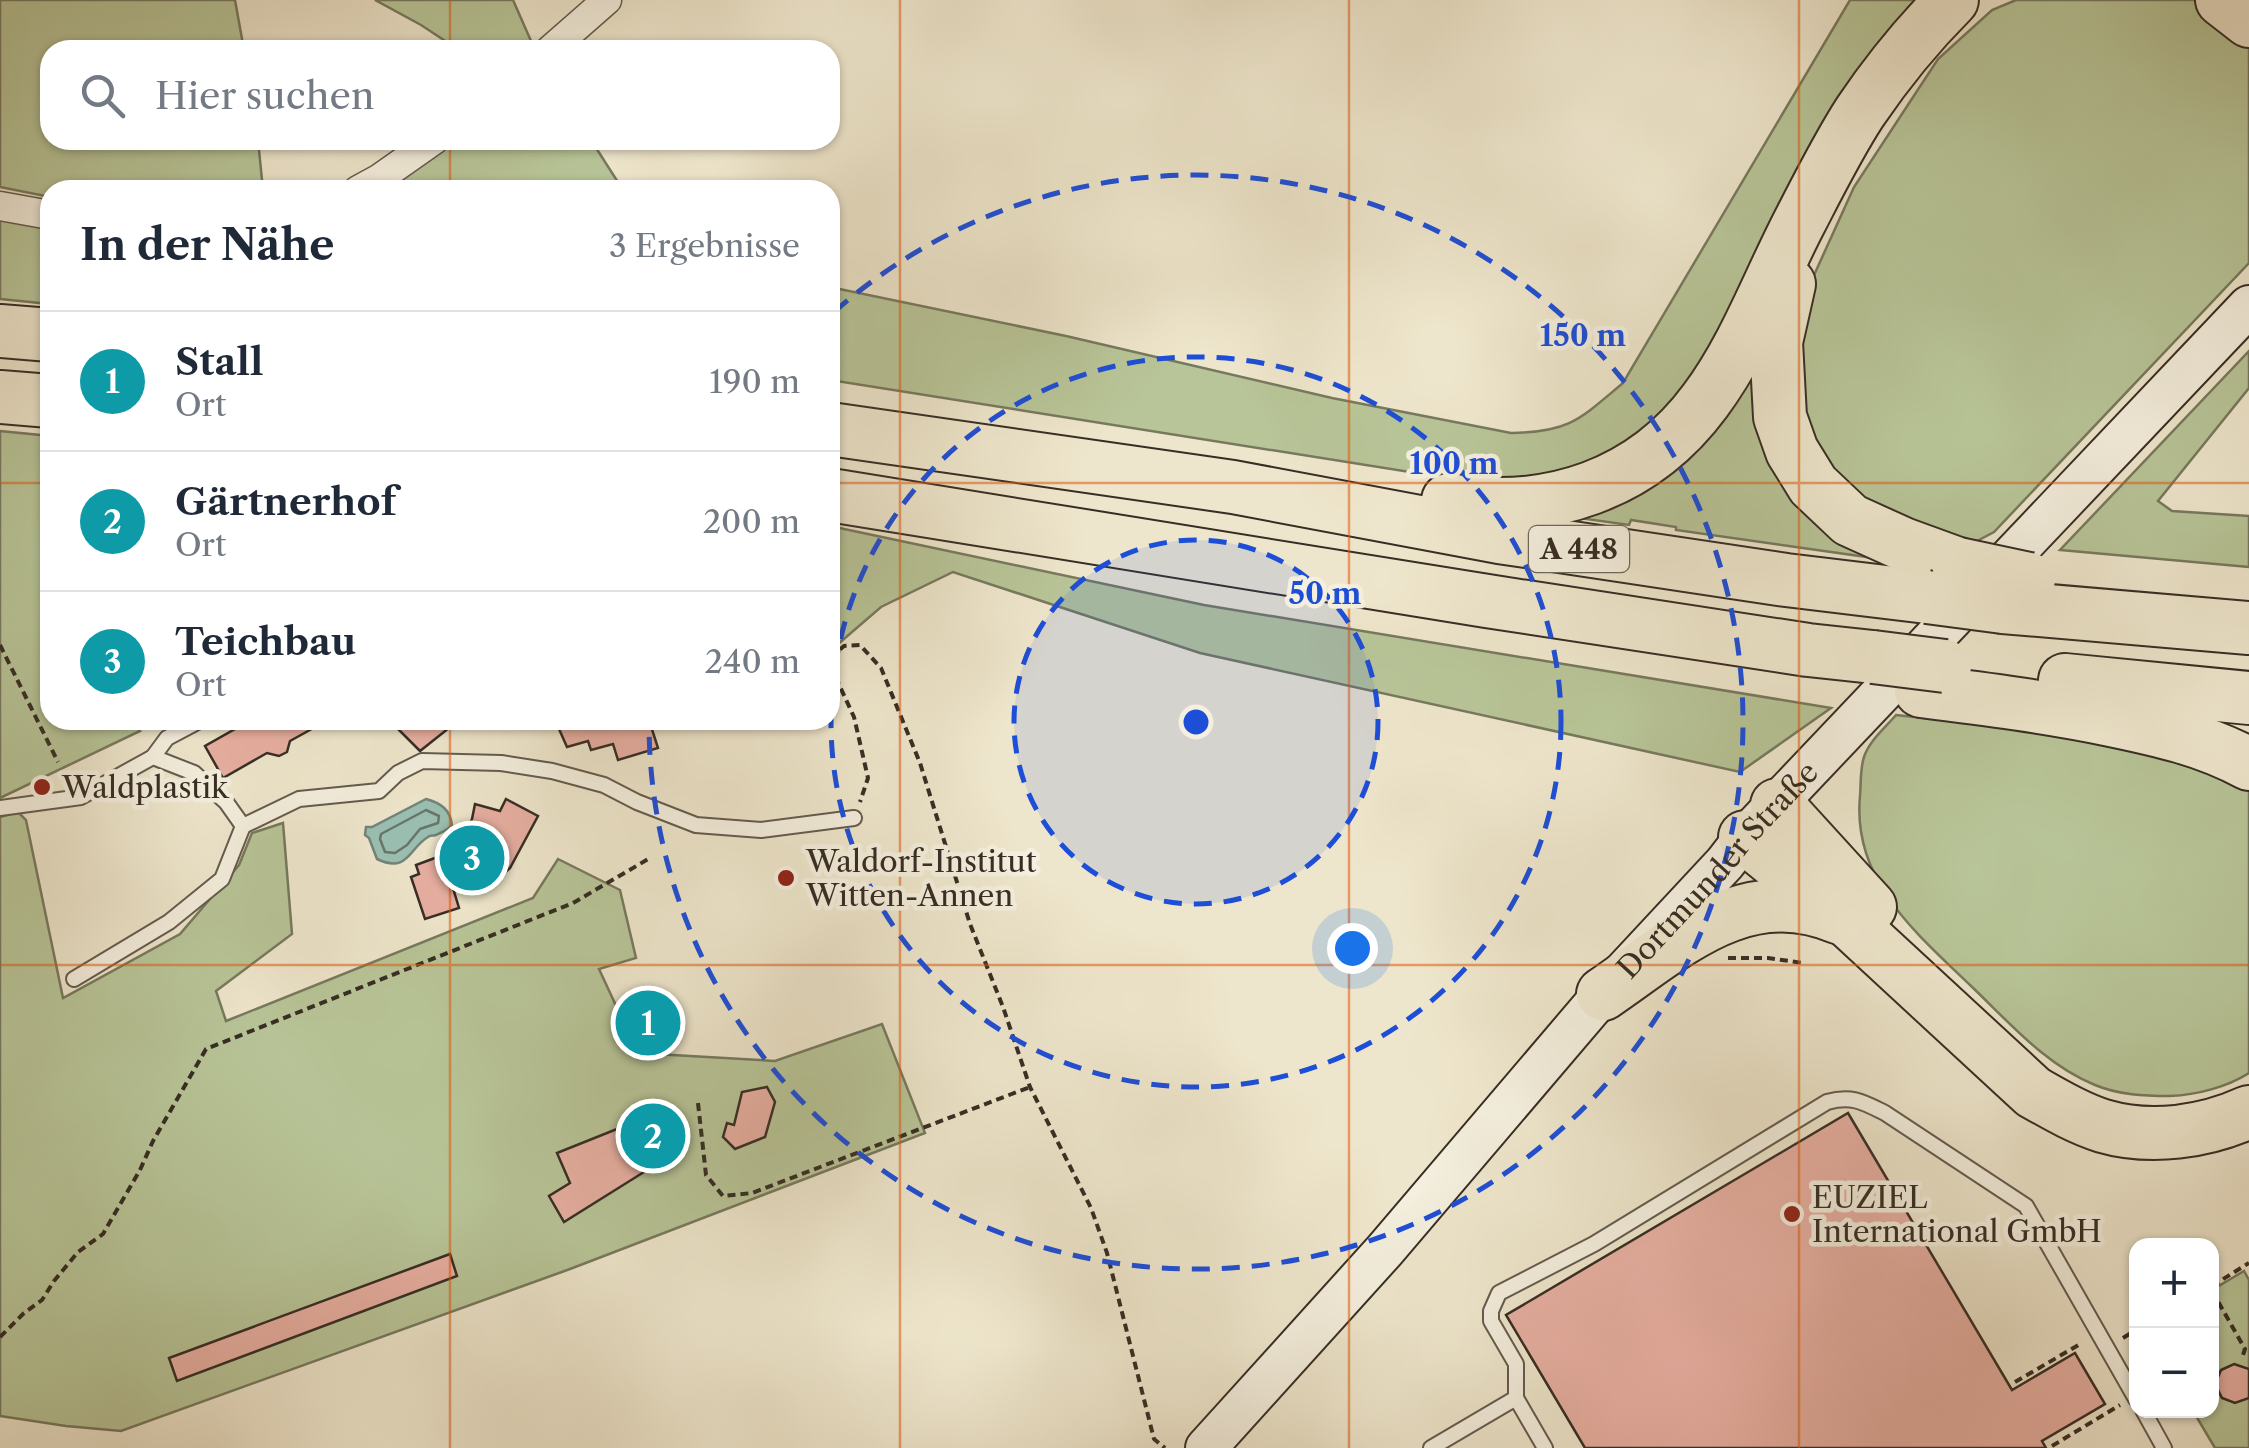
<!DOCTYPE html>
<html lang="de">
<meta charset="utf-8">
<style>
body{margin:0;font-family:"Libre Caslon Text",serif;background:#f6f6f7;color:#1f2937}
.controls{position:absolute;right:30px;bottom:30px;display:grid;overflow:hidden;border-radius:20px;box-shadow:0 2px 8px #0004}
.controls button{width:90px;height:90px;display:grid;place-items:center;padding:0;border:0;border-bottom:2px solid #e0e1e3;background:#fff;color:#1f2937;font:50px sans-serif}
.you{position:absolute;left:1352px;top:948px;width:35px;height:35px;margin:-25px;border:8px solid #fff;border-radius:50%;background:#1a73e8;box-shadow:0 0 0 15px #1a73e833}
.badge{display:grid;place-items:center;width:65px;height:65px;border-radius:50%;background:#8f2418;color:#fff;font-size:32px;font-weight:700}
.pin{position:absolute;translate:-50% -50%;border:5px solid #fff;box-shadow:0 2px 10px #0006}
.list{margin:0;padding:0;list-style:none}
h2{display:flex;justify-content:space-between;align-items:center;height:130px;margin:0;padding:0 40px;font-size:42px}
h2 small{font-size:32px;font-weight:400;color:#747a83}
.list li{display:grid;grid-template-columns:65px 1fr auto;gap:30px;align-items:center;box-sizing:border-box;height:140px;padding:0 40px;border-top:2px solid #e0e1e3}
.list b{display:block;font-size:38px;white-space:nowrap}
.list p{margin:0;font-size:32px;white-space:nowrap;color:#747a83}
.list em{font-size:32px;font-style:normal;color:#747a83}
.icon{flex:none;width:55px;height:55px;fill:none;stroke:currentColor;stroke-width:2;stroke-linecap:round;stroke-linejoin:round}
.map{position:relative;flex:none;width:2249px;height:1448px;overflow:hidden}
.search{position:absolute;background:#fff;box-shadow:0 2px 8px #0004;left:40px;top:40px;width:800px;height:110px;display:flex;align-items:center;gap:25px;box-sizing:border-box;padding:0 35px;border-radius:30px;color:#747a83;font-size:38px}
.panel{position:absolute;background:#fff;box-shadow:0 2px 8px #0004;left:40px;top:180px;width:800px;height:550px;border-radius:30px}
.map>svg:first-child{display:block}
.green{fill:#b8c598;stroke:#77795e;stroke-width:2.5}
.water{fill:#9ac0b3;stroke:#72857a;stroke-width:2.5}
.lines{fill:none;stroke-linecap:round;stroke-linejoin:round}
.shore{stroke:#68766c;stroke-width:2.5}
.building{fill:#e7afa2;stroke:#362d24;stroke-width:2.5}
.lane-casing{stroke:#645b4e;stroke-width:18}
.street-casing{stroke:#645b4e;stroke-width:31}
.secondary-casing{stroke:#362d24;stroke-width:44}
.highway-casing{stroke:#362d24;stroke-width:56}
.path{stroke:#362d24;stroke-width:4;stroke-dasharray:8 5;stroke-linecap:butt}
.lane{stroke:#f4efde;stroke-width:14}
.street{stroke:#f4efde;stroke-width:28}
.secondary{stroke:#f4efde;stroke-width:40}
.highway{stroke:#eee6cc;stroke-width:52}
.highway-bridge-casing{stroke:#362d24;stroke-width:56;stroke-linecap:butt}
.highway-bridge{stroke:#eee6cc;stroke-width:52}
.grid{fill:none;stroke:#df570d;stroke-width:2.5;stroke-opacity:0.55}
.ring{fill:none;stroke:#1d4ed8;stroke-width:5;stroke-dasharray:18 12}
.poi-dot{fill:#8f2418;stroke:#f4efde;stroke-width:4}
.labels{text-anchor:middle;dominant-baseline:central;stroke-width:9;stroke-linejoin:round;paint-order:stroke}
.shield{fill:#f4efde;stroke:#6f675c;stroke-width:2.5}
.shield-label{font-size:28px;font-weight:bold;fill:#362d24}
.poi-label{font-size:30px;fill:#362d24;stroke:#f4efde;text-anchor:start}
.street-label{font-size:30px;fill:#362d24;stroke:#f4efde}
.centre{fill:#1d4ed8;stroke:#f4efde;stroke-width:5}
.ring-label{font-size:30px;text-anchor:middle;font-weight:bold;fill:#1d4ed8;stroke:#f4efde;stroke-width:9;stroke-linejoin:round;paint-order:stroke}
</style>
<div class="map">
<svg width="2249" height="1448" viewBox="0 0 2249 1448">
<rect width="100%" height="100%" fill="#eee6cc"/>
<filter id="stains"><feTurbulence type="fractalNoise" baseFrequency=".002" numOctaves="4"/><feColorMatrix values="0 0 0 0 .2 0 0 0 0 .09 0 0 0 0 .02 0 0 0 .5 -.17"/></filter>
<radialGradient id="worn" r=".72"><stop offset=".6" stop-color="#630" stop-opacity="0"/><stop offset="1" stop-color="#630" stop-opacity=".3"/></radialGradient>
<g class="green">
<polygon points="0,0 235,0 244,50 50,50 50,140 258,140 263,190 50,190 50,197 0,187"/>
<polygon points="375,0 513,0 535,50 459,50 421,25"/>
<path d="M1850 0H1924L1724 332 1658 424 1573 474 1479 483 830 380V287L1066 336 1332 398 1511 433C1570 432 1580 419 1623 383Z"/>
<polygon points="2016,0 2195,0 2238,28 2249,40 2249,263 1994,532 1977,541 1928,532 1863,505 1815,448 1793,371 1805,295 1854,187 1938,59 1992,10"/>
<polygon points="447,140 591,140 623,190 359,190"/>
<polygon points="0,211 50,219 50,304 0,299"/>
<polygon points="1762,322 1765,376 1902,562 1676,530 1676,527 1631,520 1629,525 1550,514 1574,504"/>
<polygon points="2249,351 2249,388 2158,501 2172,511 2249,516 2249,567 2060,550"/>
<polygon points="0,431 50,436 50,720 132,720 140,731 0,798"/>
<polygon points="830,526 1204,605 1831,708 1740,772 1200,653 953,572 881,607 830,651"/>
<path d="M1896 715 2040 730 2178 756 2249 788V1073C2227 1087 2197 1095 2170 1096 2144 1096 2119 1095 2095 1085 2045 1065 2008 1021 1970 985 1915 932 1852 880 1860 796 1861 784 1860 769 1864 757 1869 741 1885 728 1896 715Z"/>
<polygon points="18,812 26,820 63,998 180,934 239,865 252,833 283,823 292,934 216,991 226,1021 533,898 558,859 620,890 636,958 599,969 638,1053 775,1061 882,1024 925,1133 570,1269 121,1431 66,1426 0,1416 0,817"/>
<polygon points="2244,1271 2249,1280 2249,1448 2215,1448 2193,1411 2212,1410 2212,1290"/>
</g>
<path class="water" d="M426 799C441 803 451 810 452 826 448 829 441 833 436 835 433 836 430 835 428 837 409 848 408 874 377 859L369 838 365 835 366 827H372Z"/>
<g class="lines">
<polygon class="shore" points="426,810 439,816 438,823 420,829 407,845 395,853 385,852 380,839 381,834"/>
</g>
<g class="building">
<polygon points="251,720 328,720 290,741 287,752 279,756 267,753 223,778 205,746"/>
<polygon points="389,720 459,720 420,751"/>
<polygon points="555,720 649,720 658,748 618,760 613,744 591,750 588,741 567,747"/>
<polygon points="506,799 538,816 510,868 485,890 451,851 465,834 472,819 475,804 500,811"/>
<polygon points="443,855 459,908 425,919 411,877 419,874 416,865"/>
<polygon points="659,1010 665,1028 636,1037 630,1019"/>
<polygon points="767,1087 775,1102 765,1137 735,1149 723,1137 727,1123 734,1125 742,1092"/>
<polygon points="659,1108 673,1122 664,1134 668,1157 564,1222 549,1196 570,1183 557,1153 637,1121 635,1116"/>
<polygon points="1848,1113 2012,1390 2075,1353 2105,1404 2042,1441 2046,1448 1585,1448 1506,1315"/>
<polygon points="450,1254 457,1276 177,1381 169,1358"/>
<polygon points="2234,1364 2249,1369 2249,1398 2235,1403 2222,1398 2215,1384 2221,1370"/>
</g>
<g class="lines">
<defs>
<g id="lane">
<polyline points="153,757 167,738 201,720"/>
<polyline points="0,808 81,797 153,757 194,773 226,802 243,826 299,799 379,791 398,773 422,761 501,763 552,771 604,785 637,802 696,825 761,830 854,818"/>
<polyline points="74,979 169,922 222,879 243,826"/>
<path d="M1516 1398V1364L1491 1321V1311L1499 1293 1594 1244 1827 1102C1852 1095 1863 1102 1885 1113L2026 1206 2136 1399"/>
<polyline points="2143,1410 2164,1448"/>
<polyline points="1431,1448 1516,1398 1545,1448"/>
</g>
<g id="street">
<polyline points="550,50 607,0"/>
<polyline points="358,190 380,178 434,140"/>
<polyline points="0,206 50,215"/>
</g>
<g id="secondary">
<path id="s1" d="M1206 1448 1385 1250 1603 994 1725 863 1745 837 2249 306"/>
</g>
<g id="highway">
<polyline points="2222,0 2249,21"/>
<polyline points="1789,284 1776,342 1780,417 1792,451 1813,485 1850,520 1903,544 1958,564"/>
<polyline points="0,331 50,335"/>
<polyline points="0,397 50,401"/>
<polyline points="830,429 1233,487 1499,537 1786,580 1927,597"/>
<polyline points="830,495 1487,601 1808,650 1873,657"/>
<path d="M1448 500C1549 516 1643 485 1705 401 1746 346 1769 280 1801 219 1819 184 1838 146 1860 112 1887 72 1918 34 1952 0"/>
<polyline points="2003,607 2249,628"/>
<polyline points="2065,680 2249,698"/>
<path d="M1921 691C1985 699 2048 707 2111 720 2159 730 2205 740 2249 764"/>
<polyline points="1777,805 1870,907"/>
<path d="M1745 837 1849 922 2033 1092C2056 1105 2078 1118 2103 1126 2151 1140 2205 1132 2249 1112"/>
<path d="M1603 994C1678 943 1744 878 1840 918"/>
</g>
</defs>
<use href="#lane" class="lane-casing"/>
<use href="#street" class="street-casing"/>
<use href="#secondary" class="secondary-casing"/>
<use href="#highway" class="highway-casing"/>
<g class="path">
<polyline points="0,645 58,762"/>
<polyline points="830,658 844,646 860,645 881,668 920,763 970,924 1003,1007 1030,1087 1091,1208 1107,1253 1154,1439 1165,1448"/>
<polyline points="830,665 854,717 868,778 860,802"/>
<polyline points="1728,958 1768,958 1803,963"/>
<polyline points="698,1103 706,1175 723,1196 752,1193 1030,1087"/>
<polyline points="2212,1286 2249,1263"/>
<polyline points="2212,1291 2245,1349 2242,1358"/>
<polyline points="0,1337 24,1313 42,1300 54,1281 78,1252 103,1234 140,1170 153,1141 206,1049 573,903 650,858"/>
<polyline points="2123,1338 2136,1330"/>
<polyline points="2015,1382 2082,1343"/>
<polyline points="2052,1446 2120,1405"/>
</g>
<use href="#lane" class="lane"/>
<use href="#street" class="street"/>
<use href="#secondary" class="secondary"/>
<use href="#highway" class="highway"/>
<defs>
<g id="highway-bridge">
<polyline points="1958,564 2029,579"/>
<polyline points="1927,597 2003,607"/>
<polyline points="1873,657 1945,666"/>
</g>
</defs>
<use href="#highway-bridge" class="highway-bridge-casing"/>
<use href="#highway-bridge" class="highway-bridge"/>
</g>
<path class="grid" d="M450 0V50M900 0V1448M1349 0V1448M1799 0V1448M450 140V190M0 483H50M830 483H2249M450 720V1448M0 965H2249"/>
<circle cx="1196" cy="722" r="182" fill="#1d4ed8" fill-opacity=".12"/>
<g class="ring">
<circle cx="1196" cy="722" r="182"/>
<circle cx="1196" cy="722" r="365"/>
<path d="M834 312A547 547 0 1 1 649 722"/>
</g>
<g class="poi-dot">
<circle cx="42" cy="787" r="10"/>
<circle cx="786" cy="878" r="10"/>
<circle cx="1792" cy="1214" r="10"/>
</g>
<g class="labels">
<rect class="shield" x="1529" y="526" width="100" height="46" rx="8"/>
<g class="shield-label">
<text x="1579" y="549">A 448</text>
</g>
<g class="poi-label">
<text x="62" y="787">Waldplastik</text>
<text x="806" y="861">Waldorf-Institut<tspan x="806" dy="34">Witten-Annen</tspan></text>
<text x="1812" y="1197">EUZIEL<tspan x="1812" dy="34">International GmbH</tspan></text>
</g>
<g class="street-label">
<text stroke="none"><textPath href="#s1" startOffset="772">Dortmunder Straße</textPath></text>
</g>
</g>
<circle cx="1196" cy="722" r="15" class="centre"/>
<g class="ring-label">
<text x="1583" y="346">150 m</text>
<text x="1454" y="474">100 m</text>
<text x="1325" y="604">50 m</text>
</g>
<rect width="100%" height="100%" filter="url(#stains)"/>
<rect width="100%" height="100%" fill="url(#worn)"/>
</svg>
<div class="controls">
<button>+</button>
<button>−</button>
</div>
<div class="you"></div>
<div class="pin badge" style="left:648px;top:1023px;background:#0f9aa8">1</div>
<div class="pin badge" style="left:653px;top:1136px;background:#0f9aa8">2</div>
<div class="pin badge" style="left:472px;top:858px;background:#0f9aa8">3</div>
<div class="search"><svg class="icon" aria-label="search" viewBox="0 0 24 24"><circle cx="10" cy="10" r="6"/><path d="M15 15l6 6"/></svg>Hier suchen</div>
<section class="panel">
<h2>In der Nähe<small>3 Ergebnisse</small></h2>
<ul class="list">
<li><span class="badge" style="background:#0f9aa8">1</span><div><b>Stall</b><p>Ort</p></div><em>190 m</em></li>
<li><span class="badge" style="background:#0f9aa8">2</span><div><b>Gärtnerhof</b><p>Ort</p></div><em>200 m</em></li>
<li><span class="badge" style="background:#0f9aa8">3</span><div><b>Teichbau</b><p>Ort</p></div><em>240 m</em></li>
</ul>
</section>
</div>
